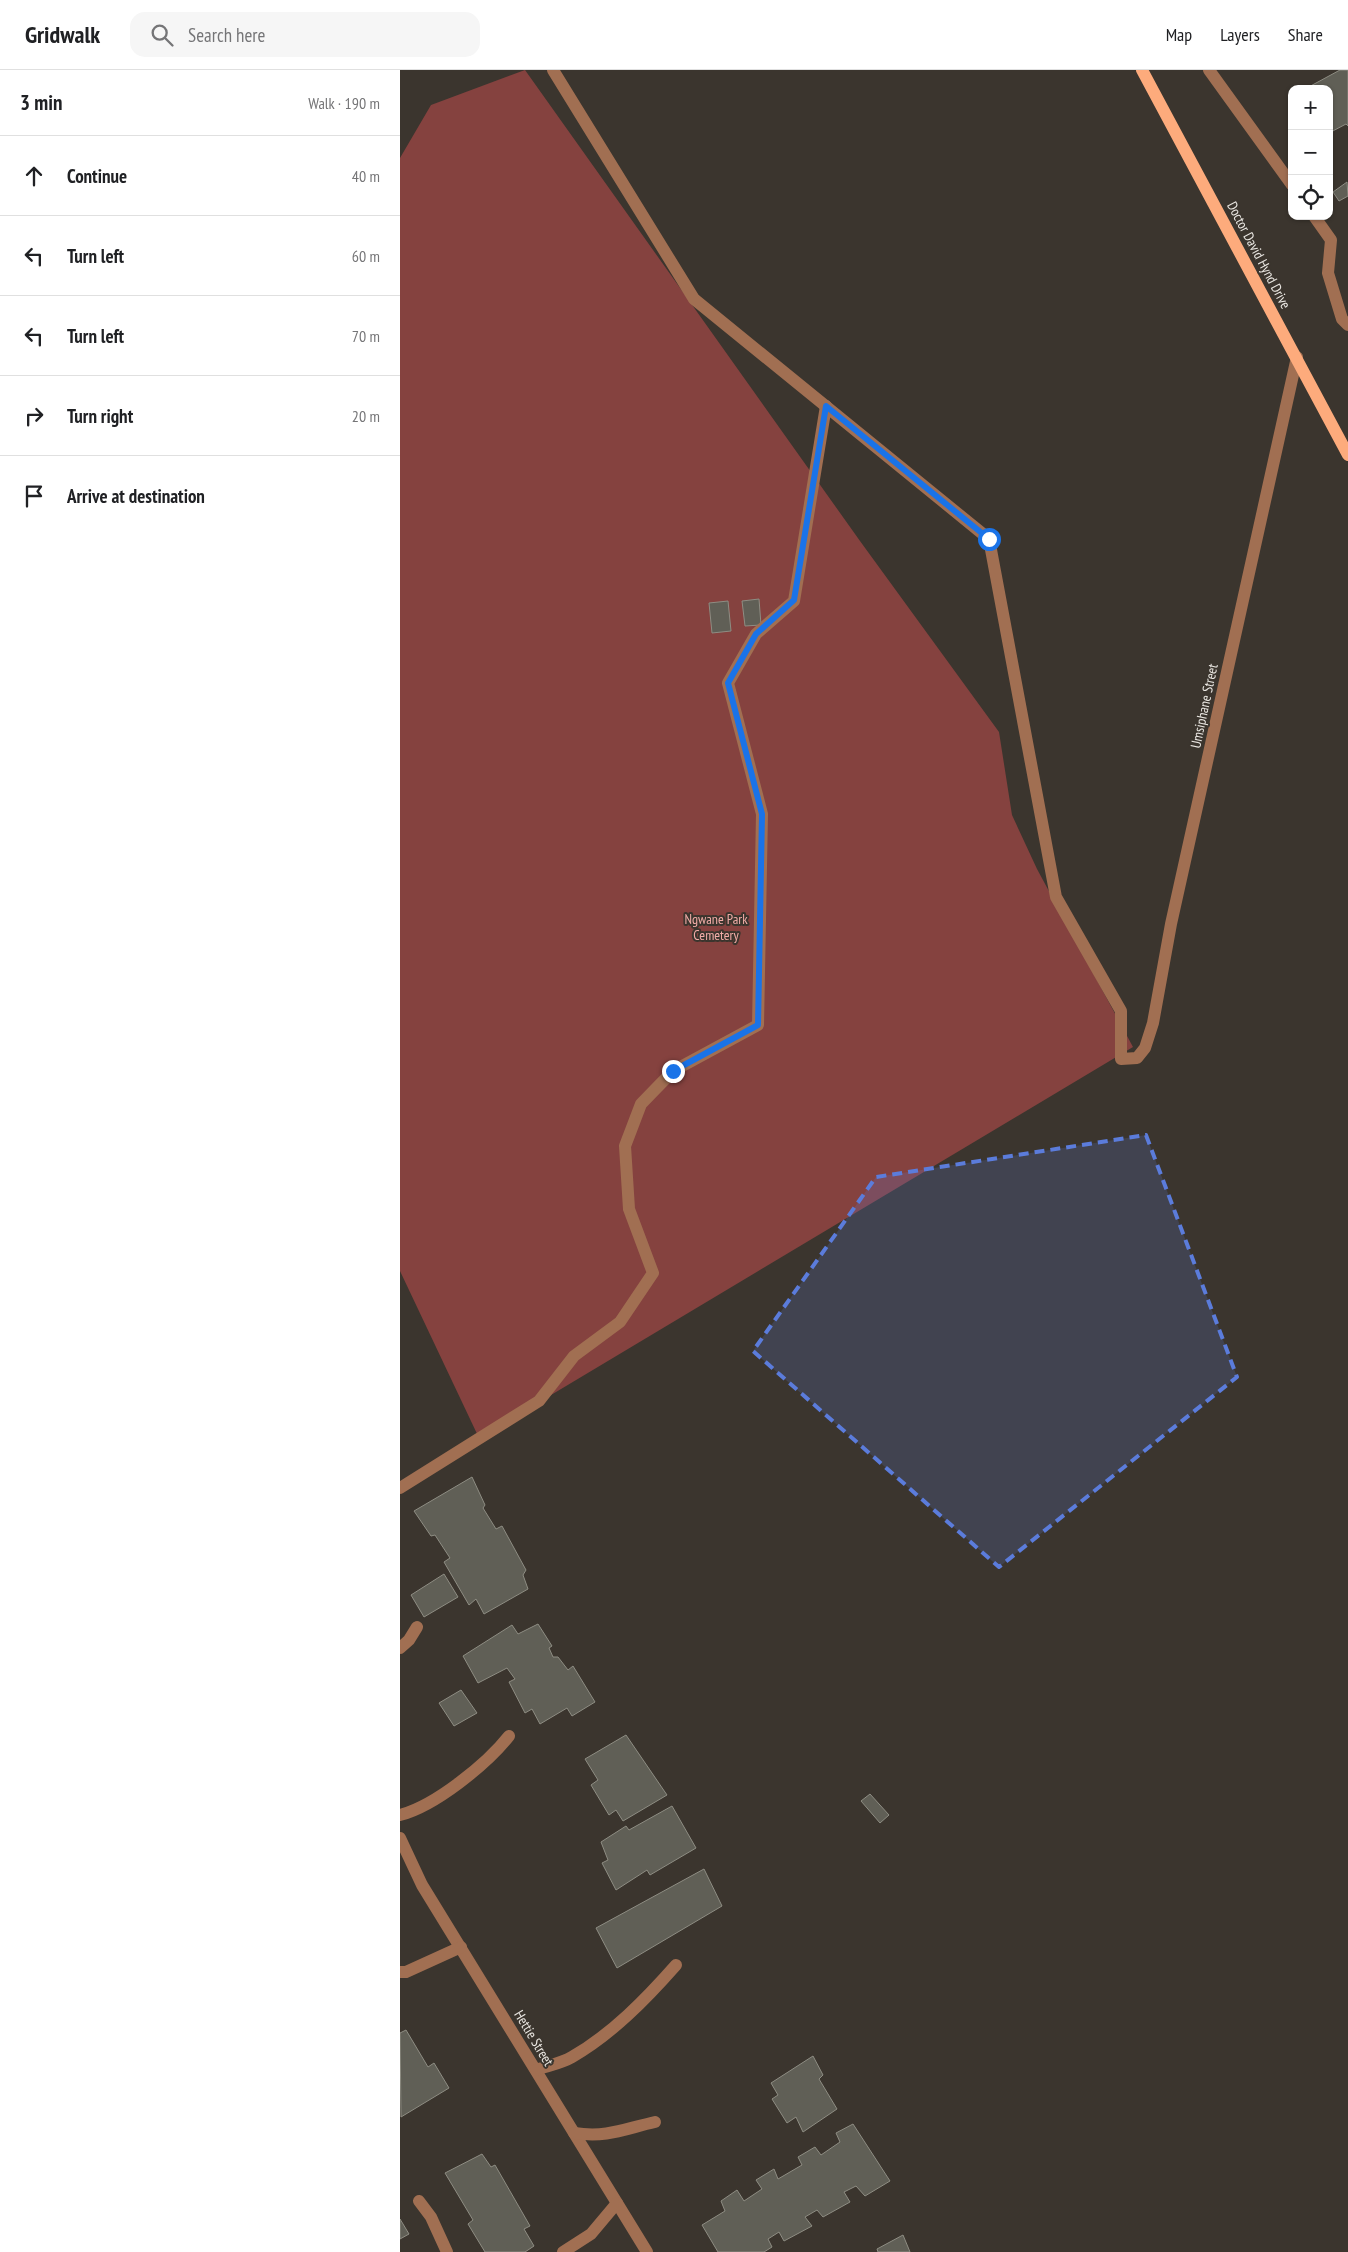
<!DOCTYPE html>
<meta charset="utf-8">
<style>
body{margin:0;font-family:"PT Sans Narrow",sans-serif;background:#f6f6f6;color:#202124}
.controls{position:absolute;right:15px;top:15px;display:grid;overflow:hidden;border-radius:10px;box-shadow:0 1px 4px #0004}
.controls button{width:45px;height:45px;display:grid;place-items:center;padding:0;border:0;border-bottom:1px solid #e0e0e0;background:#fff;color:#202124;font:25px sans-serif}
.stop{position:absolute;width:15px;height:15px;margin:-11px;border:4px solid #1a73e8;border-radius:50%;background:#fff}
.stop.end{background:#1a73e8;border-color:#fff;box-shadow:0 1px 5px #0008}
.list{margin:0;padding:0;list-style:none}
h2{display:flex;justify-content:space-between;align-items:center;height:65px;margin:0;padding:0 20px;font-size:21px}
h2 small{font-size:16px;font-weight:400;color:#757577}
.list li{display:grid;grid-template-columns:32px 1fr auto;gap:15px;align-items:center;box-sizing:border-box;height:80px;padding:0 20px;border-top:1px solid #e0e0e0}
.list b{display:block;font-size:19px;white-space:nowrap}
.list em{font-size:16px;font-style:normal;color:#757577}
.icon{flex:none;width:28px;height:28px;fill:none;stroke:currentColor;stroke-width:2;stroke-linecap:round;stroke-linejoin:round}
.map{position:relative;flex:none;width:948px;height:2182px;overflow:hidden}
header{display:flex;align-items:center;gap:30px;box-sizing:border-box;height:70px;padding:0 25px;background:#fff;border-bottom:1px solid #e0e0e0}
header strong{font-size:24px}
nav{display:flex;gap:28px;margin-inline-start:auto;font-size:18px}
.search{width:350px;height:45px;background:#f6f6f6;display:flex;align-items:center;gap:12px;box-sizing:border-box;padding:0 18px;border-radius:15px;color:#757577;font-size:19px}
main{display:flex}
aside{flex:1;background:#fff}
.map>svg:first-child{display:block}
.green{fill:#85423f}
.building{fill:#605f56;stroke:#8e8d83}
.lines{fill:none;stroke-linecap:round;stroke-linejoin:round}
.minor{stroke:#a16f52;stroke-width:12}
.major{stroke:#fdab7c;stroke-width:12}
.route{stroke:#1a73e8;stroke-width:6}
.marked{fill:#5b7cdb;fill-opacity:0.2;stroke:#5b7cdb;stroke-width:4;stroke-dasharray:10 6;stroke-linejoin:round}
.labels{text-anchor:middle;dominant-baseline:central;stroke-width:4;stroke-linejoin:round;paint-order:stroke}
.street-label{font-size:14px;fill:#ebe8e3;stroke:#3b352e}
.park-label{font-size:14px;fill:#f2aca7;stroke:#3b352e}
</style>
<header>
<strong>Gridwalk</strong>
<div class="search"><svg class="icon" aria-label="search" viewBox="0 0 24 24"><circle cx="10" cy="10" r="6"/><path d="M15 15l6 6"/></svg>Search here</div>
<nav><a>Map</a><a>Layers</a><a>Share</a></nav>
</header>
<main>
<aside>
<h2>3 min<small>Walk · 190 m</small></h2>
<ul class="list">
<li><svg class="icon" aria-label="ahead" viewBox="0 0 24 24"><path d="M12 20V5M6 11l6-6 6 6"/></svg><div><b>Continue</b></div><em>40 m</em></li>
<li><svg class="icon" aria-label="left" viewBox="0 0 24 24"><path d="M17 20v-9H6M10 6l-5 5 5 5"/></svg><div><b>Turn left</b></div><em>60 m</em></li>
<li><svg class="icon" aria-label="left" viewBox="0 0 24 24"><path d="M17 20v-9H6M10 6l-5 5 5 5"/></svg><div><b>Turn left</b></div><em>70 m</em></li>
<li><svg class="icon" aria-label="right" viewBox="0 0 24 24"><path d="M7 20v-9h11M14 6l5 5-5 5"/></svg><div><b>Turn right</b></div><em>20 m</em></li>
<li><svg class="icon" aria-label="arrive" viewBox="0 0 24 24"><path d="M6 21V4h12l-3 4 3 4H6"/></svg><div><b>Arrive at destination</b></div></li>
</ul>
</aside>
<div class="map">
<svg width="948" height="2182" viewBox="0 0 948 2182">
<rect width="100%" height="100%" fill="#3b352e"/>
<polygon class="green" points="125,0 460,471 599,662 612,745 637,799 733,977 79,1368 0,1201 0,88 31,35"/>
<g class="building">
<polygon points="940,0 948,0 948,56 946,54 929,63 929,19 905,19"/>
<polygon points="947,112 948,126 939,131 933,122"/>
<polygon points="359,529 361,555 345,556 342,531"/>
<polygon points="328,531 331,561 312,563 309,533"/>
<polygon points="72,1407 85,1435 83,1438 96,1459 102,1456 126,1500 123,1505 128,1519 84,1544 76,1529 69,1535 44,1492 50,1488 35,1465 31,1466 14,1441"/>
<polygon points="44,1504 58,1527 24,1547 11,1525"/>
<polygon points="138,1554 152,1576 149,1578 153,1587 158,1587 168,1600 173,1596 195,1632 172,1646 167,1638 140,1654 132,1639 125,1643 109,1612 115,1609 107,1598 78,1613 63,1586 112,1555 118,1564"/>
<polygon points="61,1620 77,1643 54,1656 39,1633"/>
<polygon points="226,1665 267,1725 223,1751 216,1740 209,1745 191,1715 198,1710 185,1689"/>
<polygon points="470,1724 489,1745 480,1753 461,1731"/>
<polygon points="272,1736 296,1778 250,1805 247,1800 216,1820 202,1793 208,1790 201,1772 226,1756 229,1760"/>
<polygon points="304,1799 322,1836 217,1898 196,1858"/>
<polygon points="6,1960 28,1997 34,1993 49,2018 1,2047 0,1963"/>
<polygon points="413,1986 423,2005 419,2009 437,2039 403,2062 396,2047 387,2053 372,2029 378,2025 371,2013"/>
<polygon points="453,2054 490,2111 465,2126 456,2116 444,2122 450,2132 423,2147 417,2140 405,2147 412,2156 384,2171 379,2162 368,2169 372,2177 364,2182 318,2182 302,2155 325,2141 321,2131 337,2120 344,2131 362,2119 356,2110 374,2099 378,2109 402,2095 398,2087 415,2077 421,2085 440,2072 436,2063"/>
<polygon points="82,2084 91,2097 95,2095 130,2156 124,2159 134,2176 125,2182 85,2182 68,2154 73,2150 45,2103"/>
<polygon points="0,2149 9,2164 0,2169"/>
<polygon points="503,2165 510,2182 478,2182 477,2179"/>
</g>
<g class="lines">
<g class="minor">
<polyline points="153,0 294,229 589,469 656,827 721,941 721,989 737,988 745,978 753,953 771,854 897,287"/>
<polyline points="809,0 892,115"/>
<polyline points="914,146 931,170 928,203 942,249 948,255"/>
<polyline points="0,1418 139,1331 174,1286 220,1252 253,1203 229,1139 225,1076 241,1034 273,1001 358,955 362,744 328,613 356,564 394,531 426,336"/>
<polyline points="0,1578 9,1570 17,1557"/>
<path d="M0 1745C35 1736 87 1694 109 1666"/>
<polyline points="0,1768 22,1815 247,2182"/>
<polyline points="0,1902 6,1902 61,1877"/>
<path d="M136 2000C147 1996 162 1993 172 1987 212 1964 246 1929 276 1895"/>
<path d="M174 2063C207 2068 224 2059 255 2052"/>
<polyline points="19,2131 31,2147 47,2182"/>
<polyline points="163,2182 191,2164 217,2133"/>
</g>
<polyline class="major" points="742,0 948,385"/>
</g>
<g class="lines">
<polyline class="route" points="273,1001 358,955 362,744 328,613 356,564 394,530 426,336 589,469"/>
</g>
<path class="marked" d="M746 1065 837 1307 599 1497 353 1281 476 1107Z"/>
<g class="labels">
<g class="street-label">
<text transform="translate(859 185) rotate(62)">Doctor David Hynd Drive</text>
<text transform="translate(804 636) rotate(-78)">Umsiphane Street</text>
<text transform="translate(134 1968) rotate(59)">Hettie Street</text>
</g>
<g class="park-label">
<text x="316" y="849">Ngwane Park<tspan x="316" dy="16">Cemetery</tspan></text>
</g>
</g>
</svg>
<div class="controls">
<button>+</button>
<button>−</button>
<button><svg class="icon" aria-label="locate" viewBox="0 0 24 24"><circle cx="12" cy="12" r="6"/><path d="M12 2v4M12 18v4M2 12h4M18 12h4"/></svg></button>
</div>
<div class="stop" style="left:589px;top:469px"></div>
<div class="stop end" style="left:273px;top:1001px"></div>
</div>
</main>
